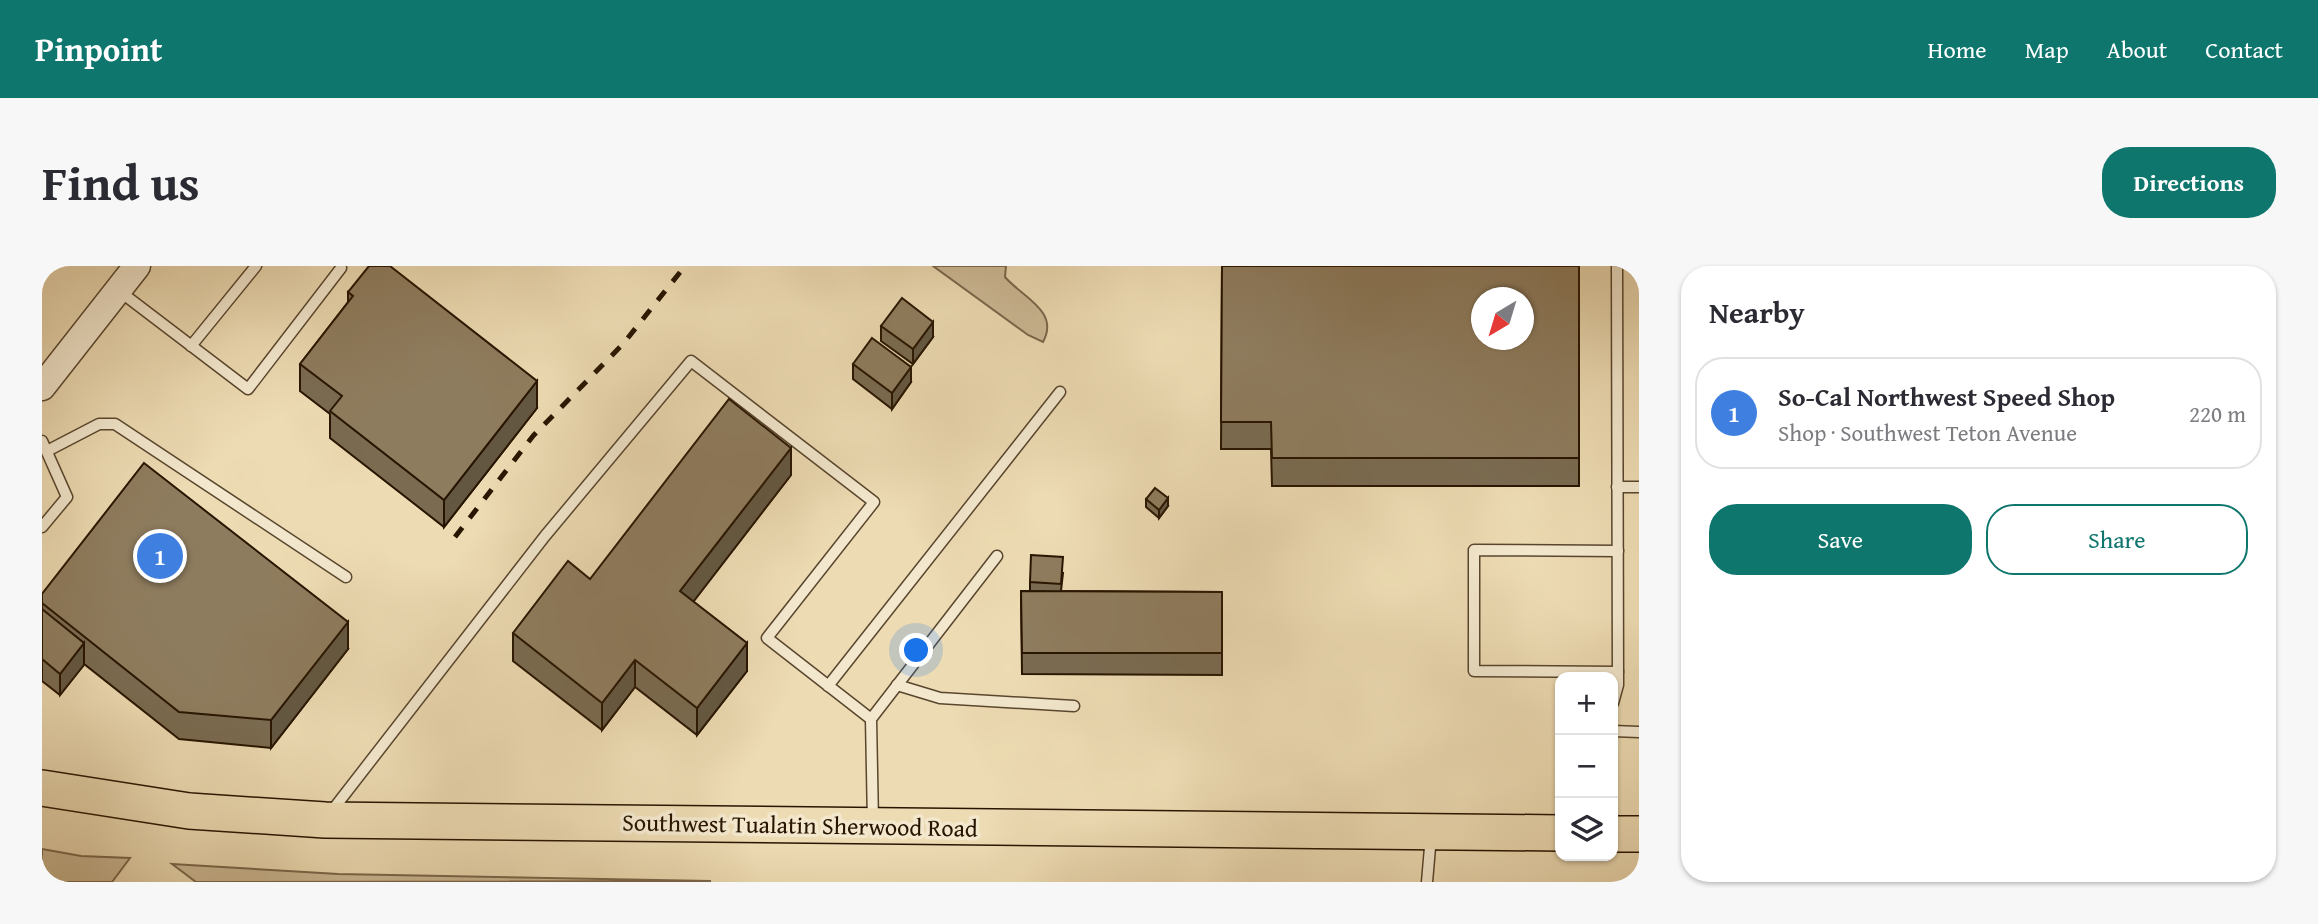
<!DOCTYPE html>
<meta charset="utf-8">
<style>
body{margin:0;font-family:"Gentium Book Plus",serif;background:#f7f7f7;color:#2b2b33}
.controls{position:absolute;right:21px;bottom:21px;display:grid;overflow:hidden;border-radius:14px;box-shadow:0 2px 5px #0004}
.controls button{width:63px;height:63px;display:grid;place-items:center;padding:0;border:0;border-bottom:2px solid #e1e1e2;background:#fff;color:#2b2b33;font:35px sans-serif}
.compass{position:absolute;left:1429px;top:21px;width:63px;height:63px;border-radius:50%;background:#fff;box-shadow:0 2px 5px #0004;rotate:218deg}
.you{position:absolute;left:875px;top:385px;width:24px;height:24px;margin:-18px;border:5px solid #fff;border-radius:50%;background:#1a73e8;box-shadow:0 0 0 10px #1a73e833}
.badge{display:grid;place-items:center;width:46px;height:46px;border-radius:50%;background:#0f766e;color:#fff;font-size:23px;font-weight:700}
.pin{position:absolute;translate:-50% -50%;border:4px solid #fff;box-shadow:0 2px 7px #0006}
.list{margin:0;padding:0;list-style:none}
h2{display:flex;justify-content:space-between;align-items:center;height:91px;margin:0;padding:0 28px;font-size:30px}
h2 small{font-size:23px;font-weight:400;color:#7c7c81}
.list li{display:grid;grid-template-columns:46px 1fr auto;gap:21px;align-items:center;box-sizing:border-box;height:112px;margin:0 14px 14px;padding:0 14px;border:2px solid #e1e1e2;border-radius:28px}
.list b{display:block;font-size:26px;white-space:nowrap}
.list p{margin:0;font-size:23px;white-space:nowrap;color:#7c7c81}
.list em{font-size:23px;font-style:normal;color:#7c7c81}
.actions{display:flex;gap:14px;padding:21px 28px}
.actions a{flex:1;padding:16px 0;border:2px solid #0f766e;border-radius:28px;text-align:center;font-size:24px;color:#0f766e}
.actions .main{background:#0f766e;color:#fff}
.icon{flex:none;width:38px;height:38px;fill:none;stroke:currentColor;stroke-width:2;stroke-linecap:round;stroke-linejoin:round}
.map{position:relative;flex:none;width:1597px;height:616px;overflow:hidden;border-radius:28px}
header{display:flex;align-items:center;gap:42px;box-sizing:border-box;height:98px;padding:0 35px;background:#0f766e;color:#fff}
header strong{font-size:33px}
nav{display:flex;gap:38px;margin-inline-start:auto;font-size:24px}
.intro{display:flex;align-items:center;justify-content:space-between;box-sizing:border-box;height:168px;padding:0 42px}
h1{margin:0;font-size:49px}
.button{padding:18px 32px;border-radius:28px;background:#0f766e;color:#fff;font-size:24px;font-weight:700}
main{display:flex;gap:42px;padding:0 42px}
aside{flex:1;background:#fff;border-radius:28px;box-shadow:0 2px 5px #0004}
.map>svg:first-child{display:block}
.green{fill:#ccb995;stroke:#7a674b;stroke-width:2}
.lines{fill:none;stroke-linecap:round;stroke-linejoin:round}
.service-casing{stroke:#59462e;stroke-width:13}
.tertiary-casing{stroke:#59462e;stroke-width:29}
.trunk-casing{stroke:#281501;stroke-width:38}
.service{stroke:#f3e8ce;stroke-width:10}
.tertiary{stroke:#f3e8ce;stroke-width:26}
.trunk{stroke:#eddbb3;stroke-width:35}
.rail{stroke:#281501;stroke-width:5;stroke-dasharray:12 12;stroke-linecap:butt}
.wall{fill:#7a6b51;stroke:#281501;stroke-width:2}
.shaded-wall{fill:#635742;stroke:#281501;stroke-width:2}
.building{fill:#8e7c5e;stroke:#281501;stroke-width:2;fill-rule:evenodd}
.labels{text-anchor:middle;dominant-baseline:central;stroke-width:7;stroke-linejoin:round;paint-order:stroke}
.street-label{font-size:24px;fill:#281501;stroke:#f3e8ce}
</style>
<header>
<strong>Pinpoint</strong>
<nav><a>Home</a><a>Map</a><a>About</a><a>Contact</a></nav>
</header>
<div class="intro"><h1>Find us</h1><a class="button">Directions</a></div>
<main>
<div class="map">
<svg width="1597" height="616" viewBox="0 0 1597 616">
<rect width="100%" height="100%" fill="#eddbb3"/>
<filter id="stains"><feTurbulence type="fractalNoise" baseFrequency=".00286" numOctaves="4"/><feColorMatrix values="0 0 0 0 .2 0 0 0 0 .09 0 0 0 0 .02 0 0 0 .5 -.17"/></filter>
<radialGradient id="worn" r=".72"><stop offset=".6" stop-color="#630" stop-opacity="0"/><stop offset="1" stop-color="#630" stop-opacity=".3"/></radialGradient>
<g class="green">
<path d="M891 0H964L963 11C980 31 1018 45 1001 76L986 69Z"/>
<polygon points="0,583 39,590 88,592 70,616 0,616"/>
<polygon points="130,598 296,608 669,615 154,616"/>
</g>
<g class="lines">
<defs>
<g id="service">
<polyline points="76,24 206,123 299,2"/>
<polyline points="149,80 214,0"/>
<polyline points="0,175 25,231 0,261"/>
<polyline points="5,185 57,158 73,158 304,311"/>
<polyline points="1575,221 1597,221"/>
<polyline points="1576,406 1432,405 1432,284 1576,285"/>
<polyline points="855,419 898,432 1032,440"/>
<polyline points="786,420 1018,126"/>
<polyline points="1571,437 1576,419 1575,0"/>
<polyline points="1571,465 1597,466"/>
<polyline points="289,546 503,270 649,95 832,236 725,372 829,453"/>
<polyline points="831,557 829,453 955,290"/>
<polyline points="1385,616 1389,570"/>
</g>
<polyline id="tertiary" points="0,121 95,0"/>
<g id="trunk">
<polyline points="0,522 147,545 283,554 1518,567"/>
<polyline points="1571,568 1597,568"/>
</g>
</defs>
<use href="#service" class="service-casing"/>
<use href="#tertiary" class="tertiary-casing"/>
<use href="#trunk" class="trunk-casing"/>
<use href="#service" class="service"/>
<use href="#tertiary" class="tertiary"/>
<use href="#trunk" class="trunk"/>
<polyline class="rail" points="413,271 491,170 581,78 643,0"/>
</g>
<g class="wall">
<polygon points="1180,0 1537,0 1537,220 1230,220 1229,183 1179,183"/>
<polygon points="306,26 495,142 402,261 288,172 288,148 258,125 258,98 306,36"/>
<polygon points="839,60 891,71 871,98 839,75"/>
<polygon points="811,98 869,116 850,143 811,113"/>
<polygon points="749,209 651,335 705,405 655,469 593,421 560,464 471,395 471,367 548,313"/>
<polygon points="1104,233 1126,240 1117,252 1104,241"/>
<polygon points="1021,307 1019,325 1180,326 1180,409 980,408 979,325 988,325 988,316"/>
<polygon points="0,328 306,383 229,482 137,473 42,398 18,429 0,415"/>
</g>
<g class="shaded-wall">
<polygon points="891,56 891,71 871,98 871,83"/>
<polygon points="869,101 869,116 850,143 850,127"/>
<polygon points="495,115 495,142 402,261 402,234"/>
<polygon points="749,182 749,209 638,353 638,325"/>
<polygon points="1126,232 1126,240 1117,252 1117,244"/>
<polygon points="306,356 306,383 229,482 229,454"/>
<polygon points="42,377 42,399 18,429 18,408"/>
<polygon points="705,377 705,405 655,469 655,442"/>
<polygon points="593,394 593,421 560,464 560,437"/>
</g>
<g class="building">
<polygon points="327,0 348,0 495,115 402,234 288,145 300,130 258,98 311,30 306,26"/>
<path d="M1180 0H1537V192H1230L1229 156H1179ZM1439 32H1481V74H1439Z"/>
<polygon points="860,32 891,56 871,83 839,60"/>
<polygon points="830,72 869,101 850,127 811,98"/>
<polygon points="687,133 749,182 638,325 705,377 655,442 593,394 560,437 471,367 526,295 548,313"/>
<polygon points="102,197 306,356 229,454 137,446 0,337 0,328"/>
<polygon points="1113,222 1126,232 1117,244 1104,233"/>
<polygon points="989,289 1021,291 1019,318 988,316"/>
<polygon points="979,325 1180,326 1180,387 980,387"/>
<polygon points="0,343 42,377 18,408 0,393"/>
</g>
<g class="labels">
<g class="street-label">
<text transform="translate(758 559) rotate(1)">Southwest Tualatin Sherwood Road</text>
</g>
</g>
<rect width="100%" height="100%" filter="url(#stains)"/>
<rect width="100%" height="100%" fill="url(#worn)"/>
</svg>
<div class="controls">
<button>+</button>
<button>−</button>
<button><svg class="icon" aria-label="layers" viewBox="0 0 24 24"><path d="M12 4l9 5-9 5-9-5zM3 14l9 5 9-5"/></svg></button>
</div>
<svg class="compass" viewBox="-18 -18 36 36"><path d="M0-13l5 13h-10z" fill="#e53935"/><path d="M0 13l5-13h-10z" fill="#7c7c81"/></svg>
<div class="you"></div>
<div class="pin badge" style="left:118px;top:290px;background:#3f7fe0">1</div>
</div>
<aside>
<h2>Nearby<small></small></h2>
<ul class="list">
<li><span class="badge" style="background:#3f7fe0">1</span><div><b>So-Cal Northwest Speed Shop</b><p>Shop · Southwest Teton Avenue</p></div><em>220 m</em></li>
</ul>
<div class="actions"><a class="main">Save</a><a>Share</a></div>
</aside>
</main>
